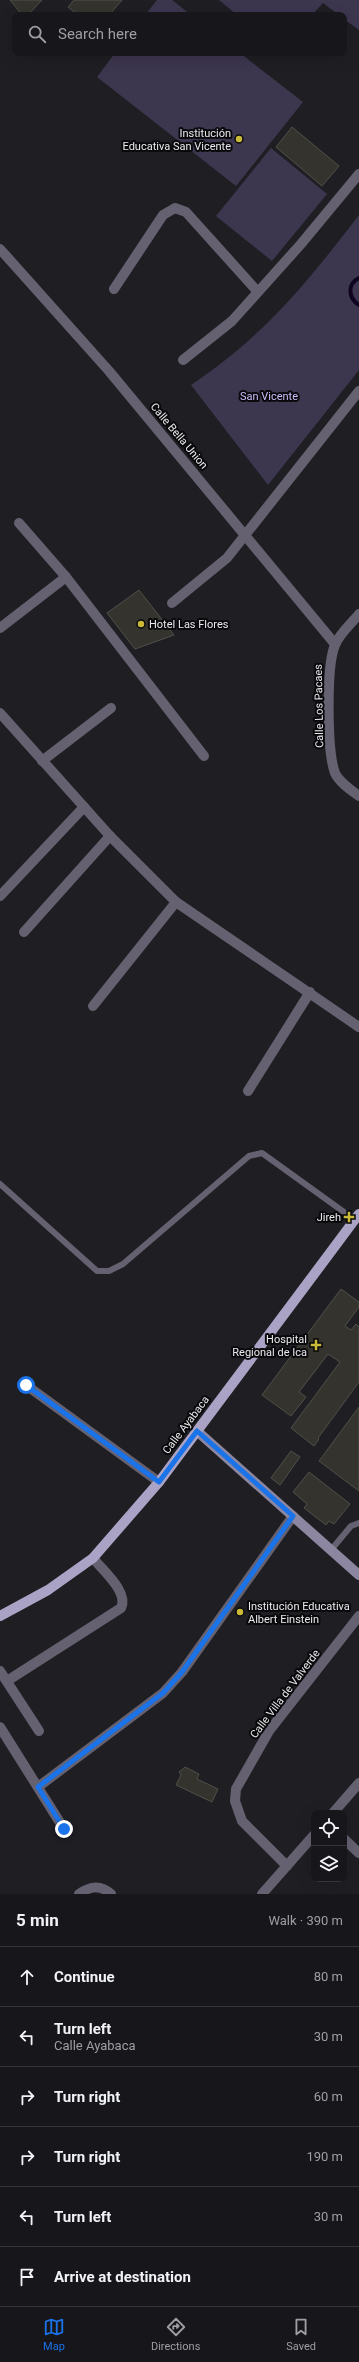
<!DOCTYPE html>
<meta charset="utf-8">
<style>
body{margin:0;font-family:Roboto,sans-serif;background:#201f23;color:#f1f3f6}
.controls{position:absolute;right:12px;bottom:12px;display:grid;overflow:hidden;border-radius:8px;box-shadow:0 4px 16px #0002}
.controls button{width:36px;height:36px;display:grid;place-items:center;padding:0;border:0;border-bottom:1px solid #363539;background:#17161a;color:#f1f3f6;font:20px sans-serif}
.stop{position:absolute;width:12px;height:12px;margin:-9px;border:3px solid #1a73e8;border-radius:50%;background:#fff}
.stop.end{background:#1a73e8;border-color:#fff;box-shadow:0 1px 4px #0008}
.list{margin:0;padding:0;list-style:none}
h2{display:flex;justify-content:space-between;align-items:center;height:52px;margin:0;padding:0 16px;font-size:17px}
h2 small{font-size:13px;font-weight:400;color:#9e9fa2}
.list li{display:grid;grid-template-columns:26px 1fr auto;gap:12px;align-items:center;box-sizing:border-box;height:60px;padding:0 16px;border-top:1px solid #363539}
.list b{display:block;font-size:15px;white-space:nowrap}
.list p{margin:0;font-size:13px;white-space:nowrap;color:#9e9fa2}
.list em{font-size:13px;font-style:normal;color:#9e9fa2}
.icon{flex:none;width:22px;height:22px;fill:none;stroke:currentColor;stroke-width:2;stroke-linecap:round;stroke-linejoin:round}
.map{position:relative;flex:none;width:359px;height:1894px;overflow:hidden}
.search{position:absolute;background:#17161a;box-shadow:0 4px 16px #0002;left:12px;right:12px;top:12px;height:44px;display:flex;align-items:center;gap:10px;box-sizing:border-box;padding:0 14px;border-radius:8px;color:#9e9fa2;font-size:15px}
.sheet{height:412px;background:#17161a}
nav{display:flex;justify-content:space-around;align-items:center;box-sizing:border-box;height:56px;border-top:1px solid #363539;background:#17161a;font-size:11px;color:#9e9fa2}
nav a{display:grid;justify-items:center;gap:2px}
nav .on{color:#1a73e8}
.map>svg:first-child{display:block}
.green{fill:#3d364f}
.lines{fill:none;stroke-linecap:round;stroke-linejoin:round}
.stream{stroke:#0f0521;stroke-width:4}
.building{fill:#34332d;stroke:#505049}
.lane{stroke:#656171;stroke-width:6}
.street{stroke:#656171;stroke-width:10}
.secondary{stroke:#8c86a0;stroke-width:10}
.primary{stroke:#aba3c5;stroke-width:10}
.route{stroke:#1a73e8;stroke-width:5}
.poi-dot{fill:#caba39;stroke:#09080b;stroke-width:1.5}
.labels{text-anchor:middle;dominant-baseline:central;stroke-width:4;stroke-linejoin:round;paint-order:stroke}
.poi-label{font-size:11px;fill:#eae9ed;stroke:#09080b;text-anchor:end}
.park-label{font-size:11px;fill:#cdbdfb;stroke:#09080b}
.street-label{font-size:11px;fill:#eae9ed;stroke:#09080b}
</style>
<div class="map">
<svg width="359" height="1894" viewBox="0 0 359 1894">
<rect width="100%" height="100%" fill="#1f1e23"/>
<g class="green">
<polygon points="157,0 172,0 191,15 145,15"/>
<polygon points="219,0 359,0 359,30 344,19 344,15 339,15 323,3 312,15 237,15"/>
<polygon points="115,53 240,53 303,102 236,186 97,77"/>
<polygon points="271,148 327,194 272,261 216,216"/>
<path d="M359 215V370L268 485 191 385C264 336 306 284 359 215Z"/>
</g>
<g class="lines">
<path class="stream" d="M359 278C347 284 348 298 359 305"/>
</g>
<g class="building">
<polygon points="10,0 42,0 28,15 22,15"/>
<polygon points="74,0 122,0 109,15 78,15 68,7"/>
<polygon points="292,127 339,166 322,186 276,147"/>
<polygon points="139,590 174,635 135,649 107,613"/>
<polygon points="341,1289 359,1302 359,1307 345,1326 351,1330 356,1324 359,1327 359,1382 318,1438 319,1439 314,1446 291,1428 340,1362 328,1354 299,1392 306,1397 291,1416 262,1395"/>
<polygon points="359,1407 359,1491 319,1461"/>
<polygon points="291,1451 300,1457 280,1485 271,1478"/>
<polygon points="309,1472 350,1504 334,1524 329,1521 326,1525 304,1508 307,1504 293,1492"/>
<polygon points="185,1767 199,1774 197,1779 218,1789 212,1802 176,1785 181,1775 179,1772"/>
</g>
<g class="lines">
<g class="lane">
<polyline points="0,1184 97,1271 109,1271 123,1264 249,1156 262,1153 355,1220"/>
<polyline points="331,1550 351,1526 359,1523"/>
</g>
<g class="street">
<polyline points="0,249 109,371 335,644"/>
<polyline points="114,289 163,215 175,208 186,212 257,291"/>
<polyline points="183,360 232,321 301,244 359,174"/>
<polyline points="19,523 66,577 204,756"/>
<polyline points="172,603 227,558 359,391"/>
<path d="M359 614C351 624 339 634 335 645 326 666 327 752 335 773 339 782 351 790 359 796"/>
<polyline points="0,628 66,577"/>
<polyline points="0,713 110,836 176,902 359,1027"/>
<polyline points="42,761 111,708"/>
<polyline points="0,896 84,807"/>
<polyline points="24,932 110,836"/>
<polyline points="93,1006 176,902"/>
<polyline points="248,1091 310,992"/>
<polyline points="26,1385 159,1482"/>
<polyline points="0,1671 39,1731"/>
<path d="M7 1681 121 1608C129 1592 103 1571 93 1558"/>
<polyline points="0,1727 64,1829"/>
<polyline points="38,1787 163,1693 182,1672 293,1516"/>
<polyline points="333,1813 359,1783"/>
<polyline points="344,1839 359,1853"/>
<polyline points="287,1866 242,1821 235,1801 236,1789 269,1731 359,1616"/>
<path d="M79 1894C90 1886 100 1884 111 1894"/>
<polyline points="262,1894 314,1835"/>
</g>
<polyline class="secondary" points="197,1431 359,1575"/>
<polyline class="primary" points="0,1616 48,1590 93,1558 159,1482 359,1214"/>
</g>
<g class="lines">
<polyline class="route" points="26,1385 159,1482 197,1431 293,1516 182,1672 163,1693 38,1787 64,1829"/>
</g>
<g class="poi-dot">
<circle cx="239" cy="139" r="4"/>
<circle cx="141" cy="624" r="4"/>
<path d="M347 1211h4v4h4v4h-4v4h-4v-4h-4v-4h4z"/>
<path d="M314 1339h4v4h4v4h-4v4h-4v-4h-4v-4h4z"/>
<circle cx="240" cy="1612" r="4"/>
</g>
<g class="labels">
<g class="poi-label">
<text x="231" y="133">Institución<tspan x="231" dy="13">Educativa San Vicente</tspan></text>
<text x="149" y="624" text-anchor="start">Hotel Las Flores</text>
<text x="341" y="1217">Jireh</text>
<text x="307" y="1339">Hospital<tspan x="307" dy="13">Regional de Ica</tspan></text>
<text x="248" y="1606" text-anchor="start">Institución Educativa<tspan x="248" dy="13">Albert Einstein</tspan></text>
</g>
<g class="park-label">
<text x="269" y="396">San Vicente</text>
</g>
<g class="street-label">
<text transform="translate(179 436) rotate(50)">Calle Bella Union</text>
<text transform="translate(319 706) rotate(-91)">Calle Los Pacaes</text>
<text transform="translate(186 1425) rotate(-53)">Calle Ayabaca</text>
<text transform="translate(285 1694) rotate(-53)">Calle Villa de Valverde</text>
</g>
</g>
</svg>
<div class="controls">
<button><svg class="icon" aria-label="locate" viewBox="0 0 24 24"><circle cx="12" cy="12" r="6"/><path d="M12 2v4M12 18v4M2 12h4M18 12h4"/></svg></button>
<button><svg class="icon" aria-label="layers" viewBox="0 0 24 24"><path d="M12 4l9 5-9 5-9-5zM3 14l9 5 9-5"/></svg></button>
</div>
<div class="stop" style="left:26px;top:1385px"></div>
<div class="stop end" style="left:64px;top:1829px"></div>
<div class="search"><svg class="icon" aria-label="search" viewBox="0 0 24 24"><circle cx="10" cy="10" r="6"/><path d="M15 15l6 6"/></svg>Search here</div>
</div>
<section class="sheet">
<h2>5 min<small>Walk · 390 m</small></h2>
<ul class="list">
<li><svg class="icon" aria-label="ahead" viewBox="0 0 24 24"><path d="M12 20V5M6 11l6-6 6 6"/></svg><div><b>Continue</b></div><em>80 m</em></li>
<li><svg class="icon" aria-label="left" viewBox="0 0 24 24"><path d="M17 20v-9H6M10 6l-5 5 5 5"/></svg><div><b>Turn left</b><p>Calle Ayabaca</p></div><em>30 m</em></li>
<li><svg class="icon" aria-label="right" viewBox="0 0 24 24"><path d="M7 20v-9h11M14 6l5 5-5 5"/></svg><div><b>Turn right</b></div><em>60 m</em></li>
<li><svg class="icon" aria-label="right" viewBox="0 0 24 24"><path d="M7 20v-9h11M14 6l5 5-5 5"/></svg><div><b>Turn right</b></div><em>190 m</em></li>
<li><svg class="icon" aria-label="left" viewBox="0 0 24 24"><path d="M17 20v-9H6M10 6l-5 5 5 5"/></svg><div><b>Turn left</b></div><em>30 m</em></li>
<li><svg class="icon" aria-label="arrive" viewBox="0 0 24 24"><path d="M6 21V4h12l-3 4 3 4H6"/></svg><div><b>Arrive at destination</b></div></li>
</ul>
</section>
<nav>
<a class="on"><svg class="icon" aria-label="map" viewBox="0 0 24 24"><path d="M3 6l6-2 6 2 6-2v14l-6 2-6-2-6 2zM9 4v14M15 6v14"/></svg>Map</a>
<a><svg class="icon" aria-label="directions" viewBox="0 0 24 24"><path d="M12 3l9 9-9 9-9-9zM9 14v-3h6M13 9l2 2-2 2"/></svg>Directions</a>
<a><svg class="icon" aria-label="saved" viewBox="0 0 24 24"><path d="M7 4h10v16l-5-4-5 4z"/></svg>Saved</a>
</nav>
